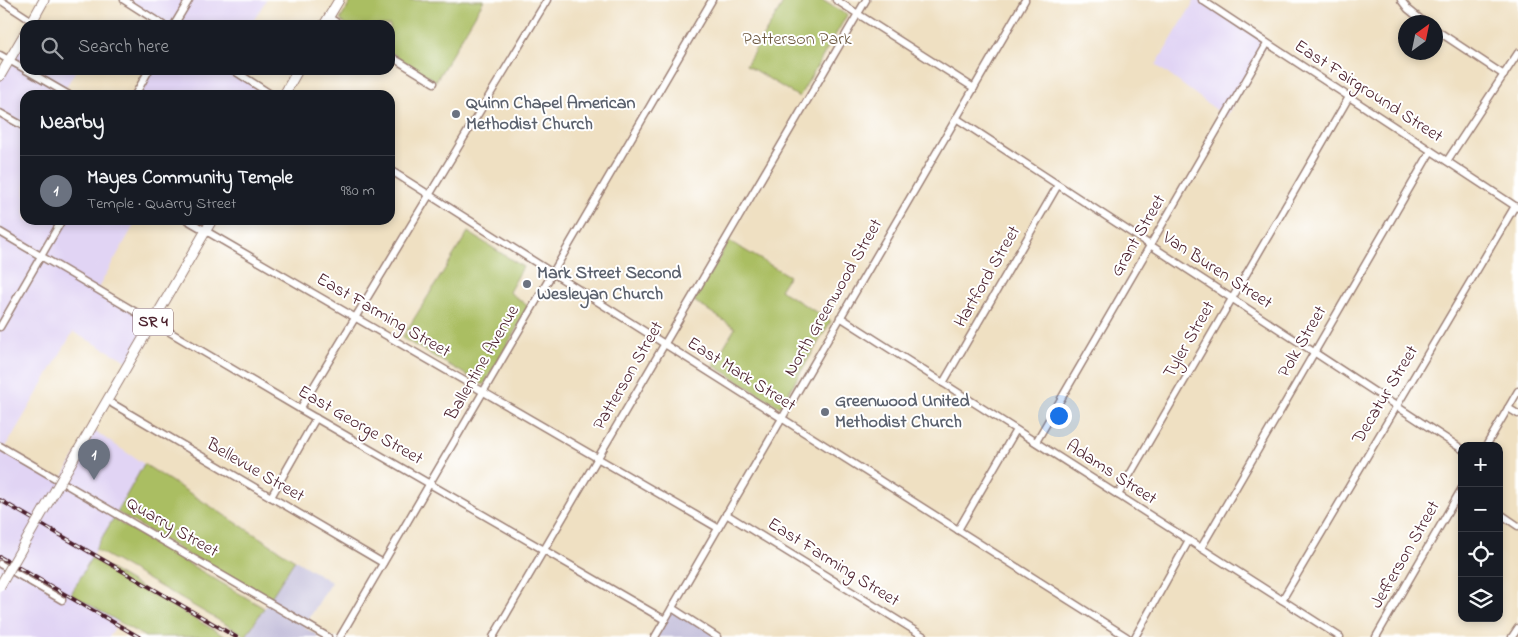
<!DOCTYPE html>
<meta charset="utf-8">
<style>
body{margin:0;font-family:"Indie Flower",sans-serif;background:#242831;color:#f1f3f6}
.controls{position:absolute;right:15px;bottom:15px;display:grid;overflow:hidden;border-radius:10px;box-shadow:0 2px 8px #0003}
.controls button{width:45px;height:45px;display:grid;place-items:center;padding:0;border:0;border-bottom:1px solid #363941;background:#171b24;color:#f1f3f6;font:25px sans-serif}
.compass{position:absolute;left:1398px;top:15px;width:45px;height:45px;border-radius:50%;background:#171b24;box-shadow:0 2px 8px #0003;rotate:33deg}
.you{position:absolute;left:1058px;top:415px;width:18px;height:18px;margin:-12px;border:4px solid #fff;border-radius:50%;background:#1a73e8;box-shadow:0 0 0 8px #1a73e833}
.badge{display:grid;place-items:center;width:32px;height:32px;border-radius:50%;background:#1f6fb2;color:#fff;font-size:16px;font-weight:700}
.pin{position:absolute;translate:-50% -41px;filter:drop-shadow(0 1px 2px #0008)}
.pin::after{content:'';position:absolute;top:26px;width:18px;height:15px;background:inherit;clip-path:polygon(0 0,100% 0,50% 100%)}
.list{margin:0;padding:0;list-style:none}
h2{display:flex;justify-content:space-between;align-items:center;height:65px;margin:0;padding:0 20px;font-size:21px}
h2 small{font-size:16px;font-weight:400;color:#9ea1a6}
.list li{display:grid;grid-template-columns:32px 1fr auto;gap:15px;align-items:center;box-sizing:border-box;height:70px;padding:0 20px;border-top:1px solid #363941}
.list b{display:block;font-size:19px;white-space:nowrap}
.list p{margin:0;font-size:16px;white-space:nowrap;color:#9ea1a6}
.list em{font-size:16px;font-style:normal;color:#9ea1a6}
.icon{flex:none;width:28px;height:28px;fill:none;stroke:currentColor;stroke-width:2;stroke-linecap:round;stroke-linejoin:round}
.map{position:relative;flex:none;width:1518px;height:637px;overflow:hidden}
.search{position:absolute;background:#171b24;box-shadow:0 2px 8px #0003;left:20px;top:20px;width:375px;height:55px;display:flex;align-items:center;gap:12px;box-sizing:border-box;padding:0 18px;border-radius:15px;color:#9ea1a6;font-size:19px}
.panel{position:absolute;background:#171b24;box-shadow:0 2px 8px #0003;left:20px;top:90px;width:375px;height:135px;border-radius:15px}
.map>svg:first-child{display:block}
.built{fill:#e1d4f4}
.industrial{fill:#c5c0db}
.green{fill:#aabe62;stroke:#7a6e46}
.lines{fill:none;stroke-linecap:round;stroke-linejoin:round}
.minor-casing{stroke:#9c8076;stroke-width:9}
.major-casing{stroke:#9c8076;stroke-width:11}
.minor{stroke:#fff;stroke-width:6}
.major{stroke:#fff;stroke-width:9}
.rail-casing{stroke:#4a1f2b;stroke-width:4}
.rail{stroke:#fff;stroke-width:2;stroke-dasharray:5.5;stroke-linecap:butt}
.major-bridge-casing{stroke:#9c8076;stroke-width:11;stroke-linecap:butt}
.major-bridge{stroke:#fff;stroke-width:9}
.worship-dot{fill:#6b7280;stroke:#fff;stroke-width:2}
.labels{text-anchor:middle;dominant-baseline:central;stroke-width:4;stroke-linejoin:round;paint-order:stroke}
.shield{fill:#fff;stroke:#80626b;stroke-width:1}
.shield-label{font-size:16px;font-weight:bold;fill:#4a1f2b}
.park-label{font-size:18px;fill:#6c573e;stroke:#fff}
.street-label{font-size:18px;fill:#4a1f2b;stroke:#fff}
.worship-label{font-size:18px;font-weight:bold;fill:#5b616d;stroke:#fff;text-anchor:start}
</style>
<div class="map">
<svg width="1518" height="637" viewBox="0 0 1518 637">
<rect width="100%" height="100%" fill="#fff"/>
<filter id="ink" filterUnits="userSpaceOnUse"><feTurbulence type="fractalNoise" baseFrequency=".02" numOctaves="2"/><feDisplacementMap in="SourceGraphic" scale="10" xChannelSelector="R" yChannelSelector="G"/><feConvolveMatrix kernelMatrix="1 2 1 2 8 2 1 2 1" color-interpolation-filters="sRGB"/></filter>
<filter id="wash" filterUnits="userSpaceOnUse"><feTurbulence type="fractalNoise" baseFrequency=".0096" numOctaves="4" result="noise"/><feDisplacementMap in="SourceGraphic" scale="20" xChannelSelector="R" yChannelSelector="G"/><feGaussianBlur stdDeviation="1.12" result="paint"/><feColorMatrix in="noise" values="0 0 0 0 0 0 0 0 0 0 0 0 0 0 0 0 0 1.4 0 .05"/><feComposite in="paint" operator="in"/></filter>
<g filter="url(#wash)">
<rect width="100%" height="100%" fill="#efe0c2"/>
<g class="built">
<polygon points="121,0 266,0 251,25 159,25"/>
<polygon points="1195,0 1203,0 1267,43 1226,117 1156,65"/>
<polygon points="25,39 25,70 76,70 63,92 68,95 25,95 25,220 137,220 97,290 153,322 129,362 73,332 4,450 60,482 91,429 144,464 71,594 118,622 109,637 0,637 0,75"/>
<polygon points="150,70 233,70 271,95 135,95"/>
</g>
<g class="industrial">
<polygon points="295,560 331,582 304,627 321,637 246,637"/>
<polygon points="672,607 719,637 654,637"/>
</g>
<g class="green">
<polygon points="352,0 484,0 436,81 390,52 390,25 347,25 340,20"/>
<polygon points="785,0 822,0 847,15 799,97 746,65"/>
<polygon points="468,232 523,267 509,292 529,307 484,385 402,338"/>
<polygon points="729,241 789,276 780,290 831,321 780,407 713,365 735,328 694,301"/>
<polygon points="144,464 295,560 268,602 117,512"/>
<polygon points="113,519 264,608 246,636 95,549"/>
<polygon points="91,558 226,637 145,637 71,594"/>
</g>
</g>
<g filter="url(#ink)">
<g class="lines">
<defs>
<g id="minor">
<polyline points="0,0 32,21"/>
<polyline points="124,0 163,25"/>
<polyline points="836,0 974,88"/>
<polyline points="1202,0 1518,208"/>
<polyline points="1401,0 1408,9 1424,22"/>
<polyline points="328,17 341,25"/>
<polyline points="174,25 189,0"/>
<polyline points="1436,30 1504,75"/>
<polyline points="0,55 25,69"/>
<polyline points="390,56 434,83"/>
<polyline points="26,70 69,95"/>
<polyline points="233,70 272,95"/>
<polyline points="135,95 149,70"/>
<polyline points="0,113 25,127"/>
<polyline points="956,118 1462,449"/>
<polyline points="1447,161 1518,53"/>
<polyline points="390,170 1127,637"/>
<polyline points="187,220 718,528"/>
<polyline points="0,232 300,409 665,620"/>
<polyline points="840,317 1340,637"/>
<polyline points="0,327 62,220"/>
<polyline points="943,383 1058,185"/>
<polyline points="113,404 383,563"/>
<polyline points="1508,408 1518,414"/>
<polyline points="300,409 547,0"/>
<polyline points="1036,442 1267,44"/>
<polyline points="0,446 328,637"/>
<polyline points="1486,446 1518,391"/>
<polyline points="1118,495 1349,97"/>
<polyline points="271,497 316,418"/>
<polyline points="1499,513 1518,526"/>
<polyline points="726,514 925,637"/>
<polyline points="958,530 1016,430"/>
<polyline points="1201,548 1431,151"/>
<polyline points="0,564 62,600"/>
<polyline points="1282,600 1515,206"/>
<polyline points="672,608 717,637"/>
<polyline points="340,637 712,0"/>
<polyline points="493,637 866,0"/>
<polyline points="655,637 1025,0"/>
<polyline points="1135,637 1189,540"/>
<polyline points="1376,637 1462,488"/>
<polyline points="1512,637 1518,628"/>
</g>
<g id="major">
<polyline points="30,25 44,0"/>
<polyline points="324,25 339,0"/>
<polyline points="0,76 25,33"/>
<polyline points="284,95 298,70"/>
<polyline points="94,423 212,220"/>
</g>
</defs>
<use href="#minor" class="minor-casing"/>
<use href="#major" class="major-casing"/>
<use href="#minor" class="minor"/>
<use href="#major" class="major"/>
<defs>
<g id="rail">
<polyline points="0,500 236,637"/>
<polyline points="0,557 139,637"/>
</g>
</defs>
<use href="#rail" class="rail-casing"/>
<use href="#rail" class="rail"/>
<defs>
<polyline id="major-bridge" points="0,586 94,423"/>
</defs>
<use href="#major-bridge" class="major-bridge-casing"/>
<use href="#major-bridge" class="major-bridge"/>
</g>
</g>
<g class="worship-dot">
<circle cx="456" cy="114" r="5"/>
<circle cx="527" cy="284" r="5"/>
<circle cx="825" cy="412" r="5"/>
</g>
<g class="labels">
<rect class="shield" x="133" y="308.5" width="40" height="27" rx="4"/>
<g class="shield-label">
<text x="153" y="322">SR 4</text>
</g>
<g class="park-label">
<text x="797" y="40">Patterson Park</text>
</g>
<g class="street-label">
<text transform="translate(1368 92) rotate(33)">East Fairground Street</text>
<text transform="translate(1139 236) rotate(-60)">Grant Street</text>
<text transform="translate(1217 271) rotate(33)">Van Buren Street</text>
<text transform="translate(988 277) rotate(-60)">Hartford Street</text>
<text transform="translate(834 298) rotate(-60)">North Greenwood Street</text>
<text transform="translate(383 316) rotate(30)">East Farming Street</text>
<text transform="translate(1190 340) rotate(-60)">Tyler Street</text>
<text transform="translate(1303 342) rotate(-60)">Polk Street</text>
<text transform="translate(483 363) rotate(-60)">Ballentine Avenue</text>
<text transform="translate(741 375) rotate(32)">East Mark Street</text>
<text transform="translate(629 376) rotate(-60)">Patterson Street</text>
<text transform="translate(1386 395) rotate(-59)">Decatur Street</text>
<text transform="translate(360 426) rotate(30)">East George Street</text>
<text transform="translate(255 471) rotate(30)">Bellevue Street</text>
<text transform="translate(1111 473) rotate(33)">Adams Street</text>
<text transform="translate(172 528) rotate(30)">Quarry Street</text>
<text transform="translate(1406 555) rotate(-60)">Jefferson Street</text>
<text transform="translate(833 563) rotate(32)">East Farming Street</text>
</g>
<g class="worship-label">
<text x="466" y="104">Quinn Chapel American<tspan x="466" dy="21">Methodist Church</tspan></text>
<text x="537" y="274">Mark Street Second<tspan x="537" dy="21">Wesleyan Church</tspan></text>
<text x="835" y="402">Greenwood United<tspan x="835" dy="21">Methodist Church</tspan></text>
</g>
</g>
</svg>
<div class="controls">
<button>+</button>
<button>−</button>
<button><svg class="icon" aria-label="locate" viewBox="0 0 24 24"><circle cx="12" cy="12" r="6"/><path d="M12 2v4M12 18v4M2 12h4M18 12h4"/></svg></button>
<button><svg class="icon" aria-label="layers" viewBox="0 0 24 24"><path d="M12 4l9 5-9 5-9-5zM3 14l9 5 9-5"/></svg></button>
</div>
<svg class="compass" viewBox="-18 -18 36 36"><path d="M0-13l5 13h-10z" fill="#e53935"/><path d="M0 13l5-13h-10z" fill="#9ea1a6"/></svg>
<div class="you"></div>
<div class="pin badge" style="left:94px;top:480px;background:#6b7280">1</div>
<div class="search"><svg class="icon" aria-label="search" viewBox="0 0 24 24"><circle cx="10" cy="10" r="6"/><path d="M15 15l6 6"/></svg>Search here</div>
<section class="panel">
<h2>Nearby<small></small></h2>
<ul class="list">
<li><span class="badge" style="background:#6b7280">1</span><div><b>Mayes Community Temple</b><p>Temple · Quarry Street</p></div><em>980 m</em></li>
</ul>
</section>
</div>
